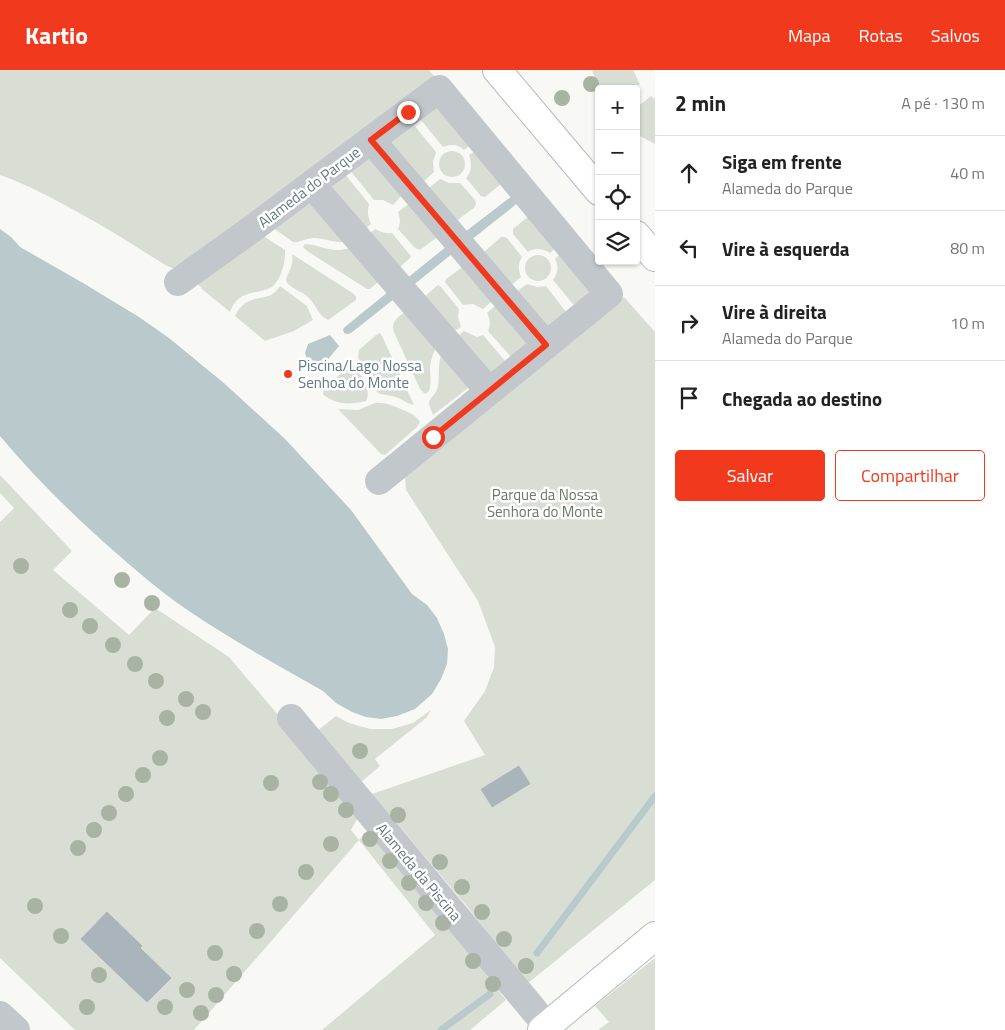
<!DOCTYPE html>
<html lang="pt">
<meta charset="utf-8">
<style>
body{margin:0;font-family:"Titillium Web",sans-serif;background:#f6f6f6;color:#222}
.controls{position:absolute;right:15px;top:15px;display:grid;overflow:hidden;border-radius:5px;box-shadow:0 1px 4px #0004}
.controls button{width:45px;height:45px;display:grid;place-items:center;padding:0;border:0;border-bottom:1px solid #e0e0e0;background:#fff;color:#222;font:25px sans-serif}
.stop{position:absolute;width:15px;height:15px;margin:-11px;border:4px solid #f1391d;border-radius:50%;background:#fff}
.stop.end{background:#f1391d;border-color:#fff;box-shadow:0 1px 5px #0008}
.list{margin:0;padding:0;list-style:none}
h2{display:flex;justify-content:space-between;align-items:center;height:65px;margin:0;padding:0 20px;font-size:21px}
h2 small{font-size:16px;font-weight:400;color:#767676}
.list li{display:grid;grid-template-columns:32px 1fr auto;gap:15px;align-items:center;box-sizing:border-box;height:75px;padding:0 20px;border-top:1px solid #e0e0e0}
.list b{display:block;font-size:19px;white-space:nowrap}
.list p{margin:0;font-size:16px;white-space:nowrap;color:#767676}
.list em{font-size:16px;font-style:normal;color:#767676}
.actions{display:flex;gap:10px;padding:15px 20px}
.actions a{flex:1;padding:11px 0;border:1px solid #f1391d;border-radius:5px;text-align:center;font-size:18px;color:#f1391d}
.actions .main{background:#f1391d;color:#fff}
.icon{flex:none;width:28px;height:28px;fill:none;stroke:currentColor;stroke-width:2;stroke-linecap:round;stroke-linejoin:round}
.map{position:relative;flex:none;width:655px;height:960px;overflow:hidden}
header{display:flex;align-items:center;gap:30px;box-sizing:border-box;height:70px;padding:0 25px;background:#f1391d;color:#fff}
header strong{font-size:24px}
nav{display:flex;gap:28px;margin-inline-start:auto;font-size:18px}
main{display:flex}
aside{flex:1;background:#fff}
.map>svg:first-child{display:block}
.green{fill:#d9ded4}
.water{fill:#b9c9cc}
.lines{fill:none;stroke-linecap:round;stroke-linejoin:round}
.stream{stroke:#b9c9cc;stroke-width:7}
.building{fill:#a9b5ba;stroke:#dadad8}
.major-casing{stroke:#b4bbbe;stroke-width:30}
.minor{stroke:#c1c7ca;stroke-width:28}
.major{stroke:#fff;stroke-width:28}
.tree{fill:#a9b3a3}
.route{stroke:#f1391d;stroke-width:6}
.poi-dot{fill:#f1391d;stroke:#fff;stroke-width:2}
.labels{text-anchor:middle;dominant-baseline:central;stroke-width:5;stroke-linejoin:round;paint-order:stroke}
.street-label{font-size:15px;fill:#617883;stroke:#fff}
.poi-label{font-size:15px;fill:#617883;stroke:#fff;text-anchor:start}
.park-label{font-size:15px;fill:#687a60;stroke:#fff}
</style>
<header>
<strong>Kartio</strong>
<nav><a>Mapa</a><a>Rotas</a><a>Salvos</a></nav>
</header>
<main>
<div class="map">
<svg width="655" height="960" viewBox="0 0 655 960">
<rect width="100%" height="100%" fill="#f8f8f5"/>
<g class="green">
<path d="M0 0H429L435 7 175 199 167 196C136 177 106 157 74 140 50 127 26 114 0 105Z"/>
<polygon points="592,0 633,0 640,14 634,19 599,19 599,20"/>
<polygon points="651,26 655,29 655,74 636,64 636,38"/>
<path d="M437 34 471 75 464 80C458 74 451 74 443 77L421 50 420 47Z"/>
<polygon points="414,55 436,82 433,92 434,102 424,111 388,74"/>
<path d="M475 81 501 114 485 127 481 126 466 108C472 101 472 94 469 85Z"/>
<circle cx="452" cy="94" r="13"/>
<polygon points="367,86 402,125 393,135 383,130 374,130 349,99"/>
<path d="M344 103 369 134C367 142 368 147 371 154L365 159 329 115Z"/>
<polygon points="440,109 449,113 460,113 475,130 476,134 475,137 456,151 429,118"/>
<path d="M309 127 343 172C333 173 324 168 314 168 306 168 300 173 293 172L269 155Z"/>
<path d="M410 133 437 164 436 168 420 180 415 178 398 159C401 152 400 148 398 142Z"/>
<path d="M529 146 556 178 550 183C542 179 536 177 528 182L513 164V159Z"/>
<path d="M375 159C381 162 385 164 392 163L410 185 411 187 400 197 369 164Z"/>
<path d="M260 164 285 180C286 191 281 210 272 217 269 219 264 220 261 221 245 224 236 226 230 242L203 220 198 214Z"/>
<path d="M501 167H504L507 168 522 187C518 193 518 200 521 207L510 216 483 183Z"/>
<path d="M305 174C314 174 321 178 329 179 336 181 343 180 350 178L381 209 370 219H367L307 181 303 177Z"/>
<path d="M561 183 593 219 575 235 572 233 553 210C558 203 559 196 555 189Z"/>
<path d="M292 184 354 224 356 227V230L331 248 328 250C318 245 316 235 309 228 302 221 291 219 286 211 288 200 294 198 292 184Z"/>
<circle cx="538" cy="198" r="13"/>
<polygon points="464,196 493,230 483,239 473,234 463,235 445,212 446,209"/>
<polygon points="527,214 537,217 546,216 566,242 547,260 516,222"/>
<polygon points="438,215 441,217 459,239 458,247 461,257 454,261 423,228"/>
<path d="M280 216 307 236 313 250 294 261 265 271 235 246C248 219 268 236 280 216Z"/>
<polygon points="624,227 655,262 655,810 527,914 465,834 372,724 485,685 464,651 485,621 494,597 495,577 478,531 406,420 405,405"/>
<path d="M495 236 531 272 513 289 488 261C491 255 490 249 487 243Z"/>
<path d="M409 239 438 273C434 281 431 288 430 297 430 305 432 313 429 321L425 324 420 319 393 260C392 249 401 245 409 239Z"/>
<polygon points="464,261 477,267 483,265 507,293 491,304 458,266"/>
<path d="M380 263 382 266 414 335C408 334 403 330 398 328 391 325 386 325 380 324L377 322 371 304 360 292 358 287 359 280 376 265Z"/>
<path d="M443 280 472 315 433 345C432 341 429 337 429 333 429 328 437 324 438 316 440 303 437 292 443 280Z"/>
<path d="M353 296C361 303 372 320 366 331 350 335 335 335 323 324L324 319 347 298Z"/>
<path d="M375 333C386 332 393 336 403 340 410 343 415 344 420 352L417 357 385 385 381 384 338 339 358 340Z"/>
<path d="M0 405 72 481 53 500 129 565 155 538 229 587 350 730 357 749 351 760 359 770C366 763 370 764 378 770L506 930 470 960H322L435 865 359 770 194 960H75L0 888V452L14 438 0 423Z"/>
<polygon points="431,640 426,648 375,689 380,696 361,712 317,661 336,646 349,653 370,659 392,659 413,653"/>
<polygon points="655,888 655,960 598,960 609,952 595,936"/>
</g>
<g class="water">
<polygon points="511,127 517,133 514,136 471,170 465,162 508,129"/>
<path d="M0 159 11 167 20 177 83 213 139 247 169 268 225 314 285 369 351 440 412 524 427 535 437 548 444 564 448 579 447 594 441 609 432 624 415 639 397 646 381 649 366 647 352 642 336 633 323 621C277 595 230 569 186 539 161 522 138 502 115 482 74 446 35 408 0 366Z"/>
<polygon points="447,176 453,183 411,217 405,210"/>
<polygon points="388,222 394,229 351,263 347,264 344,263 343,259 346,256"/>
<polygon points="330,265 339,276 324,294 314,294 307,289 305,283 308,274"/>
</g>
<g class="lines">
<g class="stream">
<polyline points="537,883 655,726"/>
<polyline points="441,960 490,924"/>
</g>
</g>
<g class="building">
<polygon points="519,695 531,714 492,738 480,719"/>
<polygon points="107,841 143,876 141,878 172,908 147,933 80,869"/>
</g>
<g class="lines">
<defs>
<g id="major">
<polyline points="497,0 599,121"/>
<polyline points="636,165 655,187"/>
<polyline points="542,960 655,866"/>
</g>
</defs>
<use href="#major" class="major-casing"/>
<g class="minor">
<polyline points="371,70 546,275"/>
<polyline points="312,115 489,321"/>
<polyline points="178,212 256,156 439,19 609,224 379,411"/>
<polyline points="291,648 547,956"/>
<polyline points="0,945 16,960"/>
</g>
<use href="#major" class="major"/>
</g>
<g class="tree">
<circle cx="591" cy="14" r="8"/>
<circle cx="562" cy="28" r="8"/>
<circle cx="21" cy="496" r="8"/>
<circle cx="122" cy="510" r="8"/>
<circle cx="152" cy="533" r="8"/>
<circle cx="70" cy="540" r="8"/>
<circle cx="90" cy="556" r="8"/>
<circle cx="113" cy="575" r="8"/>
<circle cx="135" cy="594" r="8"/>
<circle cx="156" cy="611" r="8"/>
<circle cx="186" cy="629" r="8"/>
<circle cx="203" cy="642" r="8"/>
<circle cx="167" cy="648" r="8"/>
<circle cx="360" cy="681" r="8"/>
<circle cx="160" cy="688" r="8"/>
<circle cx="143" cy="705" r="8"/>
<circle cx="320" cy="712" r="8"/>
<circle cx="271" cy="713" r="8"/>
<circle cx="126" cy="724" r="8"/>
<circle cx="331" cy="724" r="8"/>
<circle cx="346" cy="740" r="8"/>
<circle cx="109" cy="743" r="8"/>
<circle cx="398" cy="745" r="8"/>
<circle cx="94" cy="760" r="8"/>
<circle cx="370" cy="769" r="8"/>
<circle cx="331" cy="774" r="8"/>
<circle cx="78" cy="778" r="8"/>
<circle cx="390" cy="791" r="8"/>
<circle cx="440" cy="792" r="8"/>
<circle cx="306" cy="802" r="8"/>
<circle cx="409" cy="813" r="8"/>
<circle cx="462" cy="817" r="8"/>
<circle cx="426" cy="833" r="8"/>
<circle cx="280" cy="834" r="8"/>
<circle cx="35" cy="836" r="8"/>
<circle cx="482" cy="842" r="8"/>
<circle cx="443" cy="853" r="8"/>
<circle cx="257" cy="861" r="8"/>
<circle cx="61" cy="866" r="8"/>
<circle cx="504" cy="869" r="8"/>
<circle cx="215" cy="883" r="8"/>
<circle cx="473" cy="891" r="8"/>
<circle cx="526" cy="896" r="8"/>
<circle cx="234" cy="904" r="8"/>
<circle cx="99" cy="905" r="8"/>
<circle cx="493" cy="914" r="8"/>
<circle cx="187" cy="920" r="8"/>
<circle cx="216" cy="925" r="8"/>
<circle cx="87" cy="937" r="8"/>
<circle cx="165" cy="937" r="8"/>
<circle cx="201" cy="943" r="8"/>
</g>
<g class="lines">
<polyline class="route" points="408,42 371,70 546,275 433,367"/>
</g>
<circle class="poi-dot" cx="288" cy="304" r="5"/>
<g class="labels">
<g class="street-label">
<text transform="translate(309 117) rotate(-37)">Alameda do Parque</text>
<text transform="translate(419 802) rotate(50)">Alameda da Piscina</text>
</g>
<g class="poi-label">
<text x="298" y="295">Piscina/Lago Nossa<tspan x="298" dy="17">Senhoa do Monte</tspan></text>
</g>
<g class="park-label">
<text x="545" y="424">Parque da Nossa<tspan x="545" dy="17">Senhora do Monte</tspan></text>
</g>
</g>
</svg>
<div class="controls">
<button>+</button>
<button>−</button>
<button><svg class="icon" aria-label="locate" viewBox="0 0 24 24"><circle cx="12" cy="12" r="6"/><path d="M12 2v4M12 18v4M2 12h4M18 12h4"/></svg></button>
<button><svg class="icon" aria-label="layers" viewBox="0 0 24 24"><path d="M12 4l9 5-9 5-9-5zM3 14l9 5 9-5"/></svg></button>
</div>
<div class="stop" style="left:433px;top:367px"></div>
<div class="stop end" style="left:408px;top:42px"></div>
</div>
<aside>
<h2>2 min<small>A pé · 130 m</small></h2>
<ul class="list">
<li><svg class="icon" aria-label="ahead" viewBox="0 0 24 24"><path d="M12 20V5M6 11l6-6 6 6"/></svg><div><b>Siga em frente</b><p>Alameda do Parque</p></div><em>40 m</em></li>
<li><svg class="icon" aria-label="left" viewBox="0 0 24 24"><path d="M17 20v-9H6M10 6l-5 5 5 5"/></svg><div><b>Vire à esquerda</b></div><em>80 m</em></li>
<li><svg class="icon" aria-label="right" viewBox="0 0 24 24"><path d="M7 20v-9h11M14 6l5 5-5 5"/></svg><div><b>Vire à direita</b><p>Alameda do Parque</p></div><em>10 m</em></li>
<li><svg class="icon" aria-label="arrive" viewBox="0 0 24 24"><path d="M6 21V4h12l-3 4 3 4H6"/></svg><div><b>Chegada ao destino</b></div></li>
</ul>
<div class="actions"><a class="main">Salvar</a><a>Compartilhar</a></div>
</aside>
</main>
